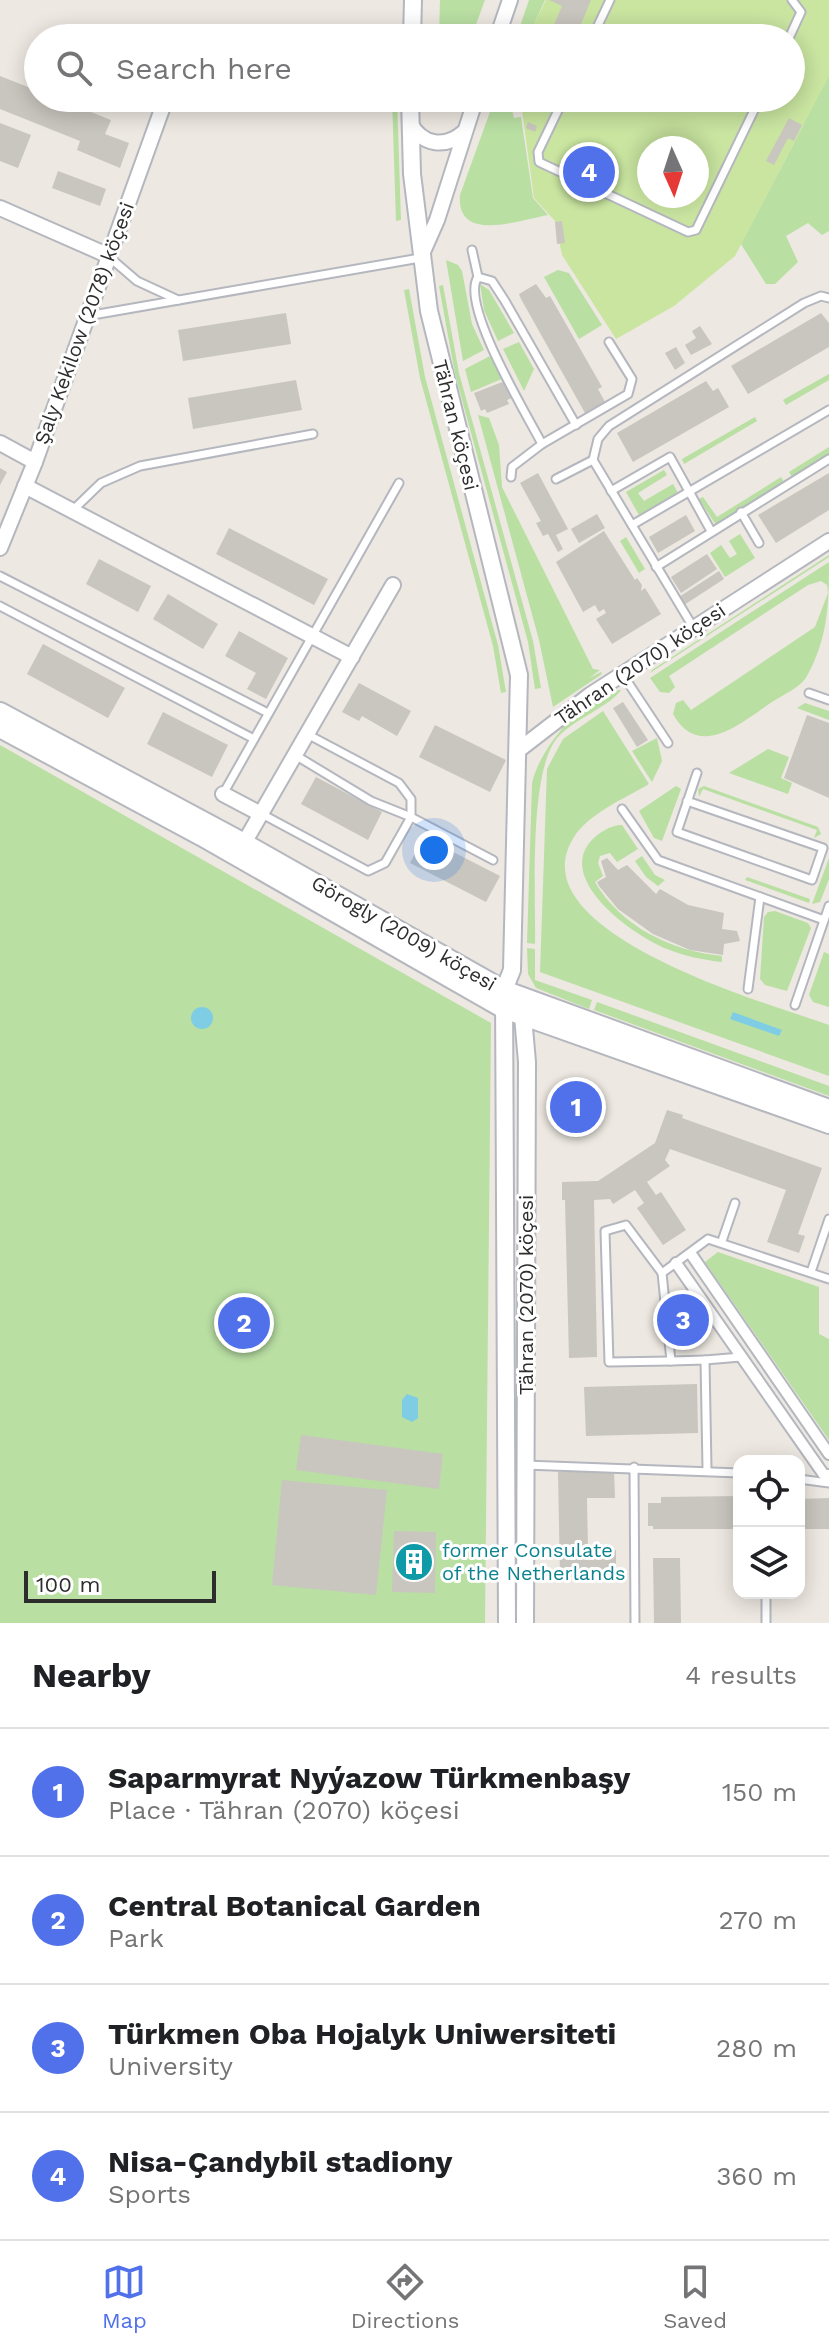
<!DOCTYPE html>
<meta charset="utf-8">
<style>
body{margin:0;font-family:"Work Sans",sans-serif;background:#f2f2f2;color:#202124}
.controls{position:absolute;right:24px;bottom:24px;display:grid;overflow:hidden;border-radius:16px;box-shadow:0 4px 20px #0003}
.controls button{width:72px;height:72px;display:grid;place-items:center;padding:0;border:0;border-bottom:2px solid #e0e0e0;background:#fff;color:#202124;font:40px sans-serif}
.compass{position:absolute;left:637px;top:136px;width:72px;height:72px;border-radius:50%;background:#fff;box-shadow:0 4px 20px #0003;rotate:177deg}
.scale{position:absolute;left:24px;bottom:20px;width:192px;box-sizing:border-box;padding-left:8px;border:4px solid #2d2d2d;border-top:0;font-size:22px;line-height:28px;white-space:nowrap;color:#2d2d2d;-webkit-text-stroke:6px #fff;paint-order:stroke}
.you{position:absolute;left:434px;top:850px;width:28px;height:28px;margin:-20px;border:6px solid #fff;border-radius:50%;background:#1a73e8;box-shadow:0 0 0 12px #1a73e833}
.badge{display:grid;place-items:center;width:52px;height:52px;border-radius:50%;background:#5171eb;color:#fff;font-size:26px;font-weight:700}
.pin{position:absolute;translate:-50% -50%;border:4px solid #fff;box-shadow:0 2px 8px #0006}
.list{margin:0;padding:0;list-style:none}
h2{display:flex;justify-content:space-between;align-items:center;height:104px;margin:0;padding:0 32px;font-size:34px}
h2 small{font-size:26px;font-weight:400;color:#757577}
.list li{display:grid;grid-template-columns:52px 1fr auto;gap:24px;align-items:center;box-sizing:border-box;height:128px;padding:0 32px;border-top:2px solid #e0e0e0}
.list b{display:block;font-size:30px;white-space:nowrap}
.list p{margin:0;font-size:26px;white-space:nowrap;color:#757577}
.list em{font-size:26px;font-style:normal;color:#757577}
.icon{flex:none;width:44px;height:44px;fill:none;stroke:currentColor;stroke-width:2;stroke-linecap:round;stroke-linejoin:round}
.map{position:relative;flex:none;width:829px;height:1623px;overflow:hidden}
.search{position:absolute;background:#fff;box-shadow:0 4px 20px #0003;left:24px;right:24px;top:24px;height:88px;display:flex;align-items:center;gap:20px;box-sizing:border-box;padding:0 28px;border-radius:44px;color:#757577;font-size:30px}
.sheet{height:616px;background:#fff}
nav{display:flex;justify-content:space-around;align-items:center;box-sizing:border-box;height:112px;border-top:2px solid #e0e0e0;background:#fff;font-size:22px;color:#757577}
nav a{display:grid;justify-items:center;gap:4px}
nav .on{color:#5171eb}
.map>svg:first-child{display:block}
.green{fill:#b9dfa3}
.pitch{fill:#c9e5a0;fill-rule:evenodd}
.water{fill:#7ecde5}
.building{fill:#c9c6bf}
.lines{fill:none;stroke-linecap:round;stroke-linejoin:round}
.service-casing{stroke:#b5b7bf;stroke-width:11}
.pedestrian-casing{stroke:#b5b7bf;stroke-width:14}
.minor-casing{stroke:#b5b7bf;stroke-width:18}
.tertiary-casing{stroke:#b5b7bf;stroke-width:20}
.secondary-casing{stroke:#b5b7bf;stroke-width:22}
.service{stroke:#fff;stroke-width:7}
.pedestrian{stroke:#fff;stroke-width:10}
.minor{stroke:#fff;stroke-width:14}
.tertiary{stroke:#fff;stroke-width:16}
.secondary{stroke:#fff;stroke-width:18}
.labels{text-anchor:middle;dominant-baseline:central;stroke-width:6;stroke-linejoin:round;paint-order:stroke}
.street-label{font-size:20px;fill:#2d2d2d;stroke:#fff}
.culture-label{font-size:20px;fill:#0d838f;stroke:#fff;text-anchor:start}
</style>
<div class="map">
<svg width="829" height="1623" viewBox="0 0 829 1623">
<rect width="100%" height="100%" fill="#ede8e1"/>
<g class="green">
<polygon points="440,0 485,0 471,38 439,38"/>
<polygon points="529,0 545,0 535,22 564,38 530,33 527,38 516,38"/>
<polygon points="829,6 829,231 822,235 808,223 786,236 798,262 775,284 766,284 741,244 803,126"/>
<polygon points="392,98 397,98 401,220 396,221"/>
<path d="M495 98H509L514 118 521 117 533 198 548 215C520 220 456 244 460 195Z"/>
<polygon points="446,260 458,265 462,271 472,324 484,350 463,361"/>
<polygon points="558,270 569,273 602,325 579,339 544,277"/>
<polygon points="480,284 489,290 514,333 498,341 484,310"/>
<polygon points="443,285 459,373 533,641 541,688 535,689 528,642 455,374 439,286"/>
<polygon points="409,289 425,377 498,645 506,692 501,693 493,646 420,378 404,290"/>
<polygon points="519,342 534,369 524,391 503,349"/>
<polygon points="490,356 504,378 471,392 465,369"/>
<polygon points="829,374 829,380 786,405 783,400"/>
<polygon points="478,415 489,418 499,445 502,487 593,669 600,670 589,678 601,672 602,674 553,707 539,640"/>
<polygon points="755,417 757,421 684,464 682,459"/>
<polygon points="829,447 829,454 792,477 789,472"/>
<polygon points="664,470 667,475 638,493 644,501 673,484 678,493 639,515 626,492"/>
<polygon points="781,477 784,482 716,525 699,499 703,497 717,517"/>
<polygon points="740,534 755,558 725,577 710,553 721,545 730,558 737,554 729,541"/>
<polygon points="626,537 645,569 639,573 620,541"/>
<polygon points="829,555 829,557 650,673 652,670"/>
<path d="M829 562C829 604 828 638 807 676 801 687 783 695 772 702 742 722 699 761 673 714L676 703 683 700 691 710 815 627 828 593 827 585 821 581 808 585 669 676 675 687 669 693 660 692 650 678Z"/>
<path d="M621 690C609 707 574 719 558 737 528 771 536 896 535 944L527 943 532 784C537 752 587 689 621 690Z"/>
<polygon points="805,703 829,711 829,720 797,708"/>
<path d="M603 711 649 784C626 798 589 813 574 837 513 933 774 1005 829 1025V1076L540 972 547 769 563 739Z"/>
<polygon points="657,738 662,761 652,782 632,751"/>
<polygon points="0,745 491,1023 485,1623 0,1623"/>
<polygon points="768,749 789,757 781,778 792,783 788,794 729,773"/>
<polygon points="676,786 681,789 662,841 654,838 639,811"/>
<polygon points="704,786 818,827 821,834 814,838 817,830 703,789 699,797 698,789"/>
<path d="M622 825 638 849 617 862 610 853 600 856 598 863 603 876 595 882C621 927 672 951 722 956V962C703 960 685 956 667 949 636 937 557 882 590 842 598 833 610 825 622 825Z"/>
<polygon points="642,856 655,875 665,880 658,886 646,877 635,861"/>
<polygon points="829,858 829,879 820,902 812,904"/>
<polygon points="747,877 810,899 809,903 745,880"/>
<polygon points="775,911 808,923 811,928 787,991 765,985 760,979 764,917 768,912"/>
<polygon points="527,948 535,949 535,980 592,1000 589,1009 536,988 528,974"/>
<polygon points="824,952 829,954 829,1007 813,1002 809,995"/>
<polygon points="597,1002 829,1086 829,1096 594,1010"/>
<polygon points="718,1252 819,1287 819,1334 829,1339 829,1440 705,1262"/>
</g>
<path class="pitch" d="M546 0H829V76L735 256 674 306 616 339 562 255 555 221 534 198 522 110 511 111 509 98H791V38H527ZM649 148H697V196H649Z"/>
<g class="water">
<circle cx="202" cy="1018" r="11"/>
<polygon points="733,1012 782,1030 779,1036 730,1019"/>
<polygon points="407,1394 418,1398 418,1418 412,1422 402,1417 402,1400"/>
</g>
<g class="building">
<polygon points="549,0 591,0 577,34 554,25 562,6"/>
<polygon points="0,76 38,91 38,98 56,98 111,120 105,134 129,143 120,168 77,150 80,141 0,109"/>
<polygon points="517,98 543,98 544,105 517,107"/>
<polygon points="789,118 802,125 794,141 788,138 774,165 766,161"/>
<polygon points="528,122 537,126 535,132 526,128"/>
<polygon points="0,123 31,135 18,168 0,161"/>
<polygon points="58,171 106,189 100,206 52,188"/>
<polygon points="562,221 565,243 557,244 555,222"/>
<polygon points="536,284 546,298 550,296 602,387 598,389 605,402 585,413 521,299 519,294"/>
<polygon points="286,313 291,344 183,361 178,330"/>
<polygon points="821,313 829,323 829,347 748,394 731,366"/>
<polygon points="700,326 712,344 691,355 685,345 696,338 692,331"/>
<polygon points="676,347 685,363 675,370 665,353"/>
<polygon points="296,380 302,410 193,429 188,398"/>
<polygon points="505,381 512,398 507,400 509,404 487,413 485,409 481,411 474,393"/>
<polygon points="706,381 713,391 718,388 729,407 633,462 617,433"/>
<polygon points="0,468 7,472 0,485"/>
<polygon points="538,473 568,529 556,535 563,549 558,552 548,534 543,536 536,523 541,521 520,483"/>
<polygon points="829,473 829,510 776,543 758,515"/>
<polygon points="597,514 605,528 579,543 571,529"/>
<polygon points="686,515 695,531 658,553 649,537"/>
<polygon points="229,528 328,579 314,605 216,554"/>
<polygon points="604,531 635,580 637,578 642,585 641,591 645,588 661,614 612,644 596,619 606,613 604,609 599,612 595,605 583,612 556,562"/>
<polygon points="707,554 717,569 681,593 671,577"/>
<polygon points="99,559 151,586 138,612 86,584"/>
<polygon points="719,571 724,579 684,605 679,597"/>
<polygon points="168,594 218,624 203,649 153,619"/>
<polygon points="239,631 288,658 266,699 247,689 256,673 225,656"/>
<polygon points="43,644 125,688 108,718 27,674"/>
<polygon points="359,683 411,711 397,736 362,716 359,721 342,712"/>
<polygon points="623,702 648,740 637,747 613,708"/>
<polygon points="163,712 228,745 212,777 147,744"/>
<polygon points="807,715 829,723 829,798 784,778"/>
<polygon points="435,725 506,760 490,792 419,757"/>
<polygon points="316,777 382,812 368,840 301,804"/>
<polygon points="424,837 500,876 486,902 410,863"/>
<polygon points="607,858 618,870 627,865 656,894 660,889 688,905 724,913 722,929 737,931 740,941 724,944 723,955 690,950 653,934 618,909 599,886 597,882 606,877 601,861"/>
<polygon points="667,1110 683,1115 682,1118 822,1168 798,1234 805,1236 799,1253 767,1242 786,1190 670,1149 665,1160 670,1166 647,1182 656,1195 661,1192 686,1230 663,1245 637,1208 644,1203 635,1190 613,1204 610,1199 594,1200 597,1357 569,1358 565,1200 562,1200 562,1182 598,1181 655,1143"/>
<polygon points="697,1384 698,1433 586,1436 584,1387"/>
<polygon points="301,1435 443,1454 439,1489 296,1470"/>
<polygon points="614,1471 615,1498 587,1498 588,1551 616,1550 616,1576 560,1577 558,1472"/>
<polygon points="282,1480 387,1490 376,1595 272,1585"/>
<polygon points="739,1496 739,1529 653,1529 653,1526 648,1526 648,1503 661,1503 661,1497"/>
<polygon points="829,1498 829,1529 799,1529 799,1499"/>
<polygon points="394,1531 436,1532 435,1593 392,1592"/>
<polygon points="653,1558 680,1558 681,1623 654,1623"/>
</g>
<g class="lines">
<defs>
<g id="service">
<polyline points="592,38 610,0"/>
<polyline points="789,38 801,12 792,0"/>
<polyline points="564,98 538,152 539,162 688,232 696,230 760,98"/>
<polyline points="472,250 478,277"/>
<polyline points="108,256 137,281 178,300"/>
<polyline points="87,316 420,258"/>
<path d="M542 444C527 415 459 303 478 277L492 281 505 301 576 425"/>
<polyline points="511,477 512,467 542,444 628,394 632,379 609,342"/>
<polyline points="556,479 593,460"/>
<polyline points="611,491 670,457 711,531"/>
<polyline points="73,510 101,483 140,466 313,434"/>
<polyline points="741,512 759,543"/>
<polyline points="632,525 829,410"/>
<polyline points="656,567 829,459"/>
<polyline points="0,576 268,713"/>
<polyline points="0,606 254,739"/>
<polyline points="693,627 593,460 598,439 609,426 804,303 821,296 829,298"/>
<polyline points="623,675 668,743"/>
<polyline points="809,693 829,700"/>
<polyline points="295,755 371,801 411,817 493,860"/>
<polyline points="223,794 399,483"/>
<polyline points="687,801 823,848 812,880 677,832 697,773"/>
<polyline points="622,809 658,860 824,920"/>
<polyline points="260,813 368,871 385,863 411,817 411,799 399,783 307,734"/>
<polyline points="748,989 760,897"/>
<polyline points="795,1005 829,906"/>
<polyline points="722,1241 735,1203"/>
<polyline points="811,1272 829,1219"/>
<polyline points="662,1273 626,1225 605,1231 609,1362 671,1361"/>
<polyline points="705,1360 741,1357"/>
<polyline points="525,1465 739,1473"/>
<polyline points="634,1467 635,1623"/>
<polyline points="707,1469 705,1360 671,1361 662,1273 708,1239 829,1279"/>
<polyline points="799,1479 829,1483"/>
<polyline points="766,1593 766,1623"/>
</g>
<g id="pedestrian">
<polyline points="691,1254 829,1454"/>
<polyline points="676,1263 824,1475 829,1475"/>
</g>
<g id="minor">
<polyline points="497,38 510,0"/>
<path d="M410 123C422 145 445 149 464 132"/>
<polyline points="0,208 107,255"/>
<polyline points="422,254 437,220 476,98"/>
<polyline points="0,443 35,462"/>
<polyline points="25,486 352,657"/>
<polyline points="0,548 35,462 166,98"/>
<polyline points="520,749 590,695 829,541"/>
<polyline points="223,794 259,813"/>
<polyline points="244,843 393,585"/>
</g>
<g id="tertiary">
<polyline points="412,38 413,0"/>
<polyline points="410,98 412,174 429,311 519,675 512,970 504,990 507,1623"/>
<polyline points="522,1005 527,1062 525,1623"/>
</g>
<g id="secondary">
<polyline points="0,712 244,843 504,990 829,1109"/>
<polyline points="0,728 201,836 504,1009 829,1124"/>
</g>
</defs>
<use href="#service" class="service-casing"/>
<use href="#pedestrian" class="pedestrian-casing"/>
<use href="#minor" class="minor-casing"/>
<use href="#tertiary" class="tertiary-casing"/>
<use href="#secondary" class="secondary-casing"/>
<use href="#service" class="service"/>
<use href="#pedestrian" class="pedestrian"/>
<use href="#minor" class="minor"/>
<use href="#tertiary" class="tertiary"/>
<use href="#secondary" class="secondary"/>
</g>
<defs>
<symbol id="building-disc" viewBox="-11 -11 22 22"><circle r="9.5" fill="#0f9aa8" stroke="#fff"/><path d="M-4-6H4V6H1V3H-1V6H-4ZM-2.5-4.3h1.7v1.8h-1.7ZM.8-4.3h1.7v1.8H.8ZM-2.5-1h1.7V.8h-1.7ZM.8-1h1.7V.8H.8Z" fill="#fff"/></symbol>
</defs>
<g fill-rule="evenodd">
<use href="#building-disc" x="392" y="1540" width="44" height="44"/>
</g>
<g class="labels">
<g class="street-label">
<text transform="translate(84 323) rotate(-70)">Şaly Kekilow (2078) köçesi</text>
<text transform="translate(456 425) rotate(76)">Tähran köçesi</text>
<text transform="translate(640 664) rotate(-34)">Tähran (2070) köçesi</text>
<text transform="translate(404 933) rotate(30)">Görogly (2009) köçesi</text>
<text transform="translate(526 1295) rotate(-90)">Tähran (2070) köçesi</text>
</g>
<g class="culture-label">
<text x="442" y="1550">former Consulate<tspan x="442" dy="23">of the Netherlands</tspan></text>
</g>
</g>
</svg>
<div class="controls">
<button><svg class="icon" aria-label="locate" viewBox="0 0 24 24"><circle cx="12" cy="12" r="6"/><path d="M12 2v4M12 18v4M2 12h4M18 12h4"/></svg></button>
<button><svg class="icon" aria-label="layers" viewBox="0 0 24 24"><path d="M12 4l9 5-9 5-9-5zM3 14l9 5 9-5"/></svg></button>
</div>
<svg class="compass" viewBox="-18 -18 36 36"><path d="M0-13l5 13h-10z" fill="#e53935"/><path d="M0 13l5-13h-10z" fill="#757577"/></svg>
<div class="scale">100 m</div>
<div class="you"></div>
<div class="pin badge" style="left:576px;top:1107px">1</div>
<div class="pin badge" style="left:244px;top:1323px">2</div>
<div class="pin badge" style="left:683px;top:1320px">3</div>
<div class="pin badge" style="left:589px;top:172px">4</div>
<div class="search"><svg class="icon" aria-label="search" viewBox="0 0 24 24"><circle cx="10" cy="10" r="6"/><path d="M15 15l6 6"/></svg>Search here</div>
</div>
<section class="sheet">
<h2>Nearby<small>4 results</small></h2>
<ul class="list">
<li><span class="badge">1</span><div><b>Saparmyrat Nyýazow Türkmenbaşy</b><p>Place · Tähran (2070) köçesi</p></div><em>150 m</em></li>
<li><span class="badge">2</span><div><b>Central Botanical Garden</b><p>Park</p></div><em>270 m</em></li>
<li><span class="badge">3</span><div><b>Türkmen Oba Hojalyk Uniwersiteti</b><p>University</p></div><em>280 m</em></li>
<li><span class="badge">4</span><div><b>Nisa-Çandybil stadiony</b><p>Sports</p></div><em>360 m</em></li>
</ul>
</section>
<nav>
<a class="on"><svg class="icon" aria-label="map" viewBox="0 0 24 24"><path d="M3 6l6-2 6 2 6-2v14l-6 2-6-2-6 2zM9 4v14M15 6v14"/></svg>Map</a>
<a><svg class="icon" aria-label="directions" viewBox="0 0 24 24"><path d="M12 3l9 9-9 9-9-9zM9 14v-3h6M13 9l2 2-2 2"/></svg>Directions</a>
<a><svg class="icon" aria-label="saved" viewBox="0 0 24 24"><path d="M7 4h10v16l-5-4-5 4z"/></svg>Saved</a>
</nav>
